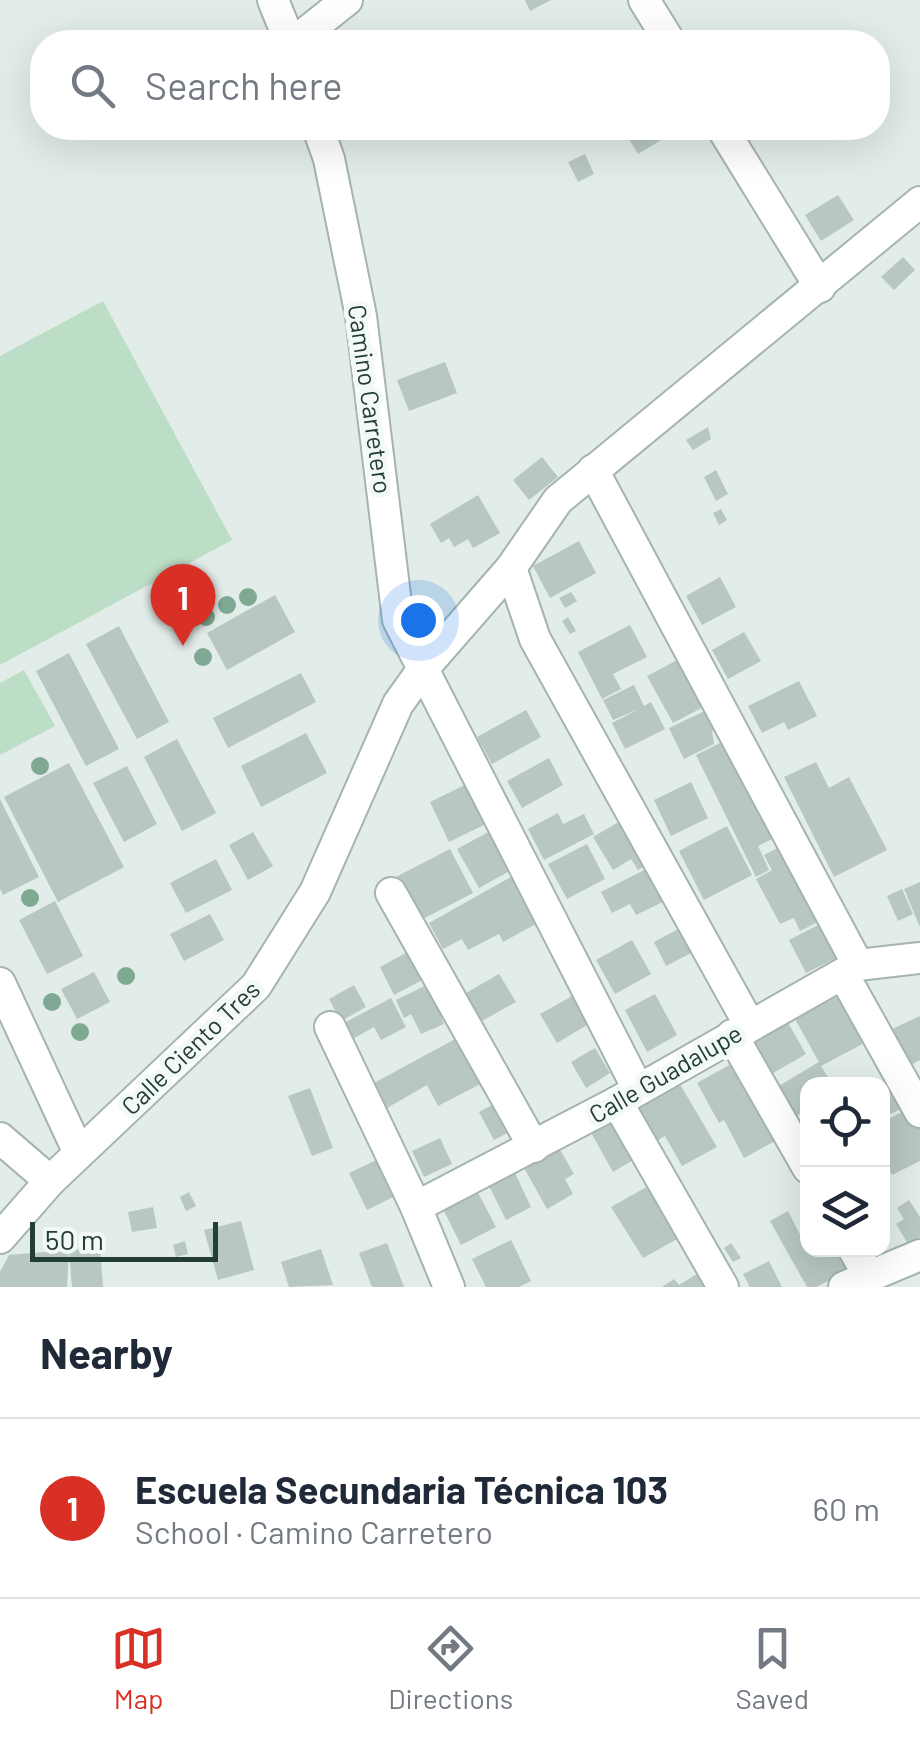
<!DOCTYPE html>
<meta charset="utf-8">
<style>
body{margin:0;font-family:Barlow,sans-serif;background:#f6f6f7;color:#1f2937}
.controls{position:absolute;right:30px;bottom:30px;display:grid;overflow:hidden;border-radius:20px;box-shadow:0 10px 40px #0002}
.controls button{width:90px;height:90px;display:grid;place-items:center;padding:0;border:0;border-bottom:2px solid #e0e1e3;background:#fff;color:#1f2937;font:50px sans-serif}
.scale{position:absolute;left:30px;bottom:25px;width:188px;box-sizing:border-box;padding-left:10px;border:5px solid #233d37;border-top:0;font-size:28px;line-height:35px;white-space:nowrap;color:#233d37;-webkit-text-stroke:8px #f3f9f6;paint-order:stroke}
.you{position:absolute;left:418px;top:620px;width:35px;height:35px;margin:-25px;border:8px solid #fff;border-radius:50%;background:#1a73e8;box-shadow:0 0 0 15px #1a73e833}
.badge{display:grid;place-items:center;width:65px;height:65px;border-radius:50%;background:#d93025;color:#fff;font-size:32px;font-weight:700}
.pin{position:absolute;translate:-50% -82px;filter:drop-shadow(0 2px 5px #0008)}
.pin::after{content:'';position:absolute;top:52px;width:35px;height:30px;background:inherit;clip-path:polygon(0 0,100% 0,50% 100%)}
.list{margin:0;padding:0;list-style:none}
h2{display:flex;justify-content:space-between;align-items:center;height:130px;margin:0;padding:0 40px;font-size:42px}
h2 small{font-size:32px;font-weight:400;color:#747a83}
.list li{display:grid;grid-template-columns:65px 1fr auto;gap:30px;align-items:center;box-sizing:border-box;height:180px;padding:0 40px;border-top:2px solid #e0e1e3}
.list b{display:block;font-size:38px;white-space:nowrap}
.list p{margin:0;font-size:32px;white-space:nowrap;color:#747a83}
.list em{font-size:32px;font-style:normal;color:#747a83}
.icon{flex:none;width:55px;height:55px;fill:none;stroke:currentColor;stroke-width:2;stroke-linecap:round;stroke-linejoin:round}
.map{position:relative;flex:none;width:920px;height:1287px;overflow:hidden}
.search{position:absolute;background:#fff;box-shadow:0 10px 40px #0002;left:30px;right:30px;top:30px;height:110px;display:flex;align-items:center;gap:25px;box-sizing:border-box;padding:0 35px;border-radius:40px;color:#747a83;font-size:38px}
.sheet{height:310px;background:#fff}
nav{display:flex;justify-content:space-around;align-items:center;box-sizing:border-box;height:140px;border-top:2px solid #e0e1e3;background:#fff;font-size:28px;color:#747a83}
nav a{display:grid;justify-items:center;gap:5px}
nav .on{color:#d93025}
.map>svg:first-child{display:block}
.green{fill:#bcddc6}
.building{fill:#b8c7c1}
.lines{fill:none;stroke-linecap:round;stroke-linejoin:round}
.minor-casing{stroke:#a5b4af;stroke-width:34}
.minor{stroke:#fff;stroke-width:30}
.tree{fill:#7fa992}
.labels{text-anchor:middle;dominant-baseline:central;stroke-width:10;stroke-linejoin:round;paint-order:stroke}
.street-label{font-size:25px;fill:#233d37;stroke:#f3f9f6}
</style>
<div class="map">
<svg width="920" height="1287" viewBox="0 0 920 1287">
<rect width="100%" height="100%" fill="#e2ece8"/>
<g class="green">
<polygon points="103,301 232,540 0,665 0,356"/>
<polygon points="24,670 55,726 0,755 0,683"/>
</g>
<g class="building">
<polygon points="525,0 551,0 530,11"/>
<polygon points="622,128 681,128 638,154"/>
<polygon points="585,154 594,174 578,182 568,162"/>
<polygon points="838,195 854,220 821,241 805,215"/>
<polygon points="903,257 915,270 894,290 881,277"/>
<polygon points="445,362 457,393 409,411 397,380"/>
<polygon points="708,427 711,439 693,450 686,440"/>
<polygon points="542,457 558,477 529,500 513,480"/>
<polygon points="716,470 728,494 716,501 704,477"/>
<polygon points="478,495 500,533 473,548 468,539 454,547 449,538 441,543 430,524"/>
<polygon points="721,509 727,520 719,525 713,513"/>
<polygon points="579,541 596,573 550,598 533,566"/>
<polygon points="720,577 736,607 702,625 686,596"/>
<polygon points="571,592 577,601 565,608 559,598"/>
<polygon points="275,595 295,632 227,670 207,633"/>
<polygon points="568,617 576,631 570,634 562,621"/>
<polygon points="630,625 647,657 613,674 621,689 602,699 578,652"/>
<polygon points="119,626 169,722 137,739 86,644"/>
<polygon points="744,632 761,661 728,679 712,650"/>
<polygon points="69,653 119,749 86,766 36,671"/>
<polygon points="687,655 711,703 673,723 647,676"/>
<polygon points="301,673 316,702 228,748 213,718"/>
<polygon points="799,681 817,716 788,730 784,722 762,733 748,706"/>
<polygon points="634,685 644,706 651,702 665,729 625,749 612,723 639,709 613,720 603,700"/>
<polygon points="717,705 726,725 712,731 714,744 684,759 669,728"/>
<polygon points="526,710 541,737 492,764 477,737"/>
<polygon points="306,733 327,773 261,807 241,766"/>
<polygon points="177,739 216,813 182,831 144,757"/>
<polygon points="724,741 787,832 758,846 769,870 756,877 696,755"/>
<polygon points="549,758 563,785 522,808 507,781"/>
<polygon points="816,762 829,788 849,777 887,850 834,877 784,777"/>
<polygon points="69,763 124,867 58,902 4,797"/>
<polygon points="127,766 157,824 124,842 93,783"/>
<polygon points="691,782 708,818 671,836 654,800"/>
<polygon points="469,783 488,823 449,842 430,802"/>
<polygon points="0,799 39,877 3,895 0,889"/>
<polygon points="558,813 563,824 584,814 594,834 544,860 528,829"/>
<polygon points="629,816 654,861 638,870 631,859 613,870 593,837"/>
<polygon points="727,826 752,875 704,900 679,851"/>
<polygon points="494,829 515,868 479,888 457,849"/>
<polygon points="253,832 273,866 248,880 229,845"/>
<polygon points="787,843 824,919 800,931 794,918 780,924 756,879 772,870 764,855"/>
<polygon points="587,844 605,879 567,899 548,864"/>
<polygon points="450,849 473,893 419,921 396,877"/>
<polygon points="216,859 232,890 186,913 170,883"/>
<polygon points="654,865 671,898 636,915 630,904 612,913 601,892"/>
<polygon points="518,873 543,920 503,942 499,934 468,950 462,939 443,949 429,923"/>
<polygon points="920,882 920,927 904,889"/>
<polygon points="902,889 913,914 898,921 887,896"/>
<polygon points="55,901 83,956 47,974 19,920"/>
<polygon points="210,914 224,940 184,961 170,934"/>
<polygon points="824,922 842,955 806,973 789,940"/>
<polygon points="684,926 697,950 666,966 654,942"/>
<polygon points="632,940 651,974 615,994 596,960"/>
<polygon points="413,949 428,977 394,995 380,967"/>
<polygon points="94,972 110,1002 77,1019 61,989"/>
<polygon points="499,974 516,1002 482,1021 466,993"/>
<polygon points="439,979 454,1011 441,1017 444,1024 421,1034 411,1014 404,1018 396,1000"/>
<polygon points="354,985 366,1007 341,1021 329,999"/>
<polygon points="581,991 597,1019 557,1043 540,1014"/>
<polygon points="846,992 872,1039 821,1066 832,1084 808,1084 808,1109 785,1123 767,1093 819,1062 795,1019"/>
<polygon points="655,994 677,1035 647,1052 625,1010"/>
<polygon points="391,998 406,1027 381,1040 374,1027 351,1040 342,1024"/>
<polygon points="920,1016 920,1060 909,1066 892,1029"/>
<polygon points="787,1021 806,1054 763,1079 742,1051"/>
<polygon points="468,1032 494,1077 438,1106 427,1085 387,1108 374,1083"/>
<polygon points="595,1048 610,1073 586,1088 571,1062"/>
<polygon points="738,1060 784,1136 744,1158 724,1120 719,1123 697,1083"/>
<polygon points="678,1081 717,1147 682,1166 665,1136 653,1143 632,1107"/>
<polygon points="901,1084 911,1104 882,1118 882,1093"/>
<polygon points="310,1088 333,1148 312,1156 288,1096"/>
<polygon points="506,1098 521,1126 494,1140 479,1112"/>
<polygon points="914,1106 920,1118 920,1161 892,1175 882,1157 882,1138 887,1136 882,1122"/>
<polygon points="618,1112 642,1155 613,1172 589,1129"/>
<polygon points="440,1138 452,1164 424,1177 412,1151"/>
<polygon points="558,1146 574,1174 565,1179 573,1194 547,1209 523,1166"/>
<polygon points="387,1155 405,1191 367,1210 349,1173"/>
<polygon points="514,1171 531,1207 506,1220 488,1184"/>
<polygon points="659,1180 688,1233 643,1258 611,1207"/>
<polygon points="476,1189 496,1227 461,1245 442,1207"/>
<polygon points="189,1192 196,1206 186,1211 180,1197"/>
<polygon points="909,1200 920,1217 920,1237 908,1244 896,1224 904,1219 897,1208"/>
<polygon points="153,1207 157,1228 132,1232 128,1212"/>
<polygon points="788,1211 808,1250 851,1250 860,1265 816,1287 807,1287 770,1221"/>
<polygon points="241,1221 254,1270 218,1280 204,1230"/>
<polygon points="511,1240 531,1281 519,1287 486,1287 472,1259"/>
<polygon points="185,1241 188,1254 176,1257 173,1245"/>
<polygon points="387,1243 404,1287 372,1287 359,1253"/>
<polygon points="731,1243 741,1258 733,1262 724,1248"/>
<polygon points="100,1248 103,1287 72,1287 69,1250 67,1287 0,1287 0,1272 9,1255 69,1250"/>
<polygon points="321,1249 333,1285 289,1287 281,1262"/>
<polygon points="769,1261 782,1287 750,1287 743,1274"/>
<polygon points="700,1272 718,1287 662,1287 674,1279 679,1285"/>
</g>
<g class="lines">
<defs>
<g id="minor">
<polyline points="273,0 290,42"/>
<polyline points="644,0 670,42"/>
<polyline points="294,42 347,0"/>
<polyline points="318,128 329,159 361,316 398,620 638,1089"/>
<polyline points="722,128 820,287"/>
<polyline points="593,470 858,965"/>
<polyline points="511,568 535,639 749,1024"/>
<polyline points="391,893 534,1147"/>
<polyline points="843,974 920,1112"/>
<polyline points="0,983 79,1153"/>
<polyline points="330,1027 416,1207 449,1287"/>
<polyline points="732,1035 808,1168"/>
<polyline points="617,1102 723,1287"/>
<polyline points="0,1138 50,1181"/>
<polyline points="416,1207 617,1102 858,965 920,958"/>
<polyline points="0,1238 50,1181 256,986 315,892 398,704 423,669 511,568 558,500 920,202"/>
<polyline points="854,1250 869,1276"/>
<polyline points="844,1287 920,1255"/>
</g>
</defs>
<use href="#minor" class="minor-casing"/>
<use href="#minor" class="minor"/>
</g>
<g class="tree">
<circle cx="248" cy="597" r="9"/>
<circle cx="227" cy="605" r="9"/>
<circle cx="206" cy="617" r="9"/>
<circle cx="203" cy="657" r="9"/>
<circle cx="40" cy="766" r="9"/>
<circle cx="30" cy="898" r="9"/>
<circle cx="126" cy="976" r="9"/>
<circle cx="52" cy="1002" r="9"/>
<circle cx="80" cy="1032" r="9"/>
</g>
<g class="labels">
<g class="street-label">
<text transform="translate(371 399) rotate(82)">Camino Carretero</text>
<text transform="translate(190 1047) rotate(-44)">Calle Ciento Tres</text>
<text transform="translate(665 1073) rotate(-30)">Calle Guadalupe</text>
</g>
</g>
</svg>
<div class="controls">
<button><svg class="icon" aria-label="locate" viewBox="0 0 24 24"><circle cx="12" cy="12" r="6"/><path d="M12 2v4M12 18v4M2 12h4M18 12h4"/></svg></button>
<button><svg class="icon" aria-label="layers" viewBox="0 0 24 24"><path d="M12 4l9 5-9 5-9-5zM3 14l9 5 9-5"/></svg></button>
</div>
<div class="scale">50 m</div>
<div class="you"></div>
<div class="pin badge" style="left:183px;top:646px">1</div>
<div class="search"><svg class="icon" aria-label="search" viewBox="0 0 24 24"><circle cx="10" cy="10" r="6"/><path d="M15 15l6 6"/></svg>Search here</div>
</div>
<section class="sheet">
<h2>Nearby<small></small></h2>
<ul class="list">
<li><span class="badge">1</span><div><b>Escuela Secundaria Técnica 103</b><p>School · Camino Carretero</p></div><em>60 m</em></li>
</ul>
</section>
<nav>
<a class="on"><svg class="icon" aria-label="map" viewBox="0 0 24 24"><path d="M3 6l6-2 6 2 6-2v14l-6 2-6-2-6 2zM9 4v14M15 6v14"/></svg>Map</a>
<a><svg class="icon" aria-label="directions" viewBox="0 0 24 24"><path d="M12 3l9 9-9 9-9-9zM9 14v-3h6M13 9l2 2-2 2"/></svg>Directions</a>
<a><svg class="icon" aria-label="saved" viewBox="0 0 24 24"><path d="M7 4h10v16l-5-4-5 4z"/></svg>Saved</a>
</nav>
